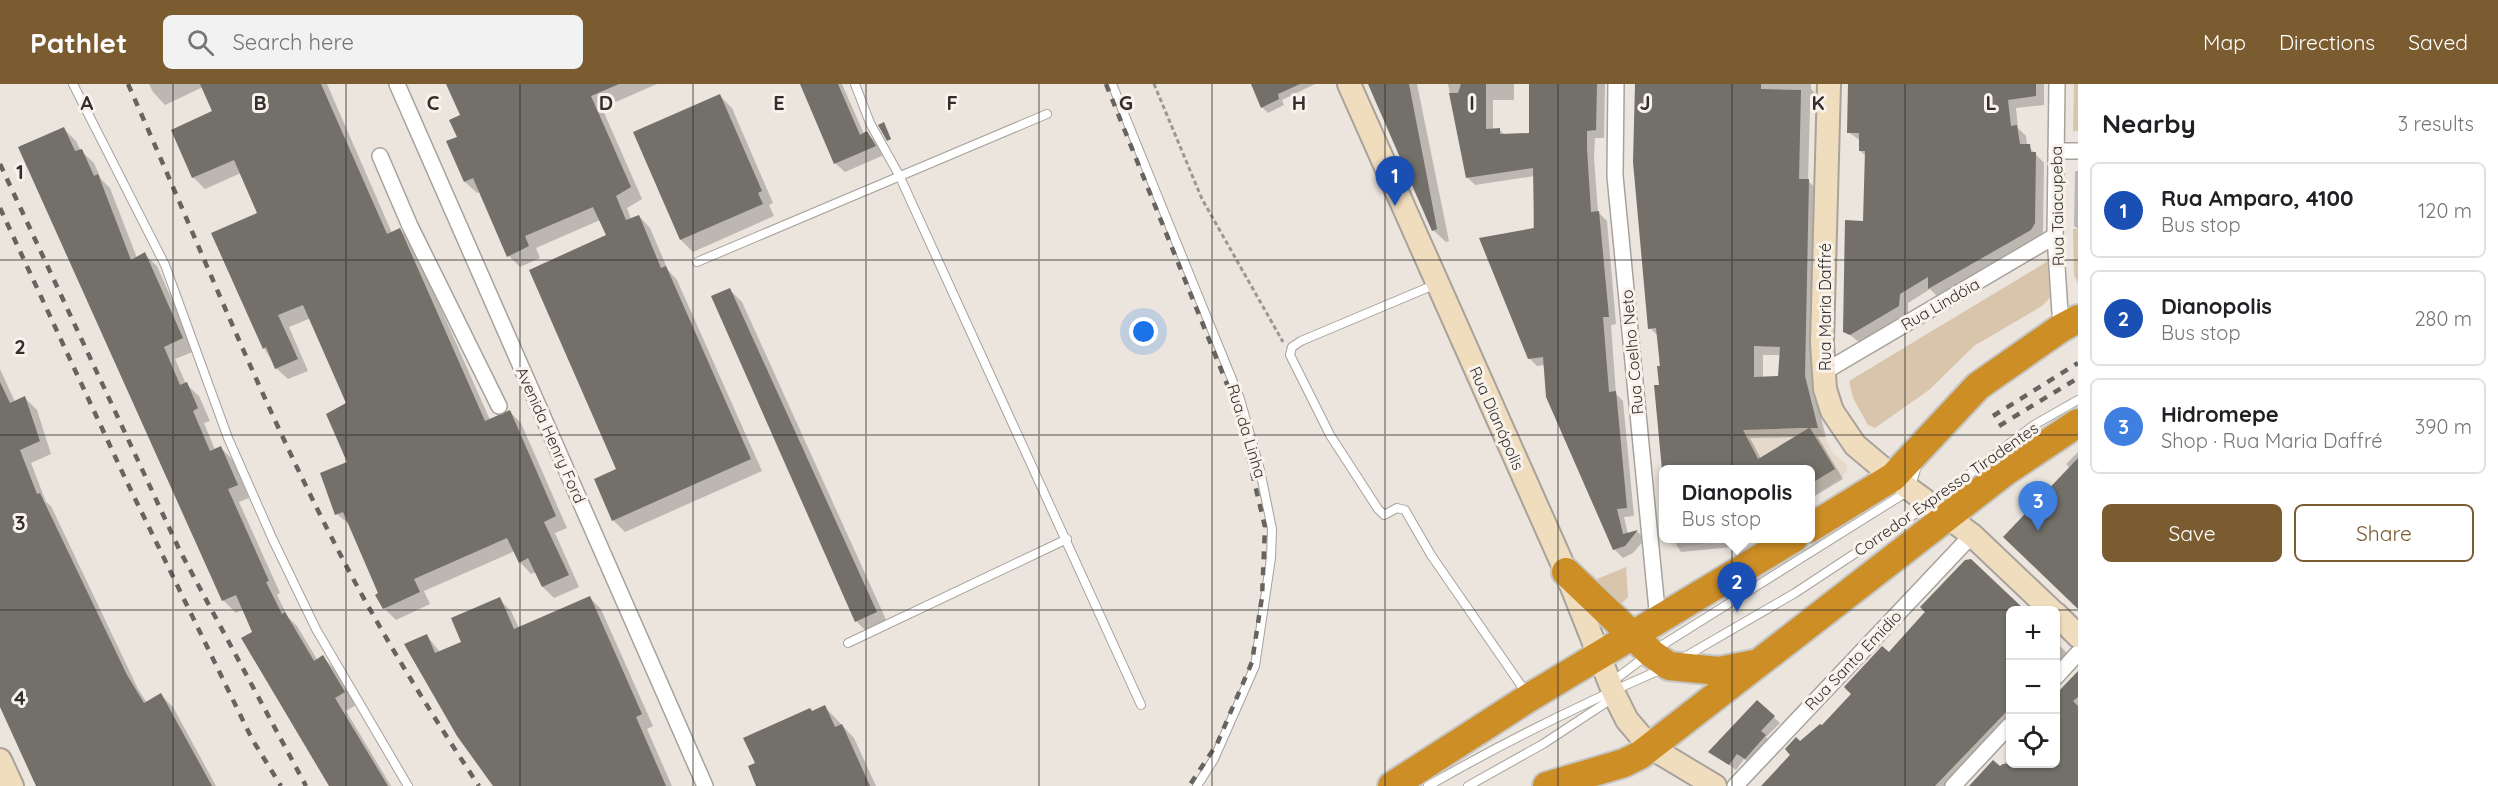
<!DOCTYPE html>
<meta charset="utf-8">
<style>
body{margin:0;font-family:Quicksand,sans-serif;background:#f2f2f2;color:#202124}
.controls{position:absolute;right:18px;bottom:18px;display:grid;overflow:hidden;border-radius:9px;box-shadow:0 2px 4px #0004}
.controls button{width:54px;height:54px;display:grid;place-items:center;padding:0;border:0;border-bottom:2px solid #e0e0e0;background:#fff;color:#202124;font:30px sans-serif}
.you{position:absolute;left:1144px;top:248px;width:21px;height:21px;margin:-15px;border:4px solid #fff;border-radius:50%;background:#1a73e8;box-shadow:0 0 0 9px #1a73e833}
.badge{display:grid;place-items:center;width:39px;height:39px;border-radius:50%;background:#7b5c31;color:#fff;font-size:20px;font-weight:700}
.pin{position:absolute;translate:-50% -50px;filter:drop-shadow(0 2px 3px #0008)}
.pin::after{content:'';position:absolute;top:32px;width:21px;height:18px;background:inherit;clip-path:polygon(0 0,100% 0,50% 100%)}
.popup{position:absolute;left:1659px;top:381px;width:156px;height:78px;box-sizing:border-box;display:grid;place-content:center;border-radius:9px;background:#fff;filter:drop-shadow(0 2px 4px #0005);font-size:20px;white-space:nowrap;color:#757577}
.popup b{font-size:22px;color:#202124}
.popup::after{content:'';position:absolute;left:50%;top:100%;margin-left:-12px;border:12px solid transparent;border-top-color:#fff}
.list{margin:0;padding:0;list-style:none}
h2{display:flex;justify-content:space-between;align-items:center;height:78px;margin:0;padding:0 24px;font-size:26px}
h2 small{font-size:20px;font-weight:400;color:#757577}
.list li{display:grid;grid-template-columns:39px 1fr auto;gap:18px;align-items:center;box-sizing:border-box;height:96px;margin:0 12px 12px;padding:0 12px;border:2px solid #e0e0e0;border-radius:9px}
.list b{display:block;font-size:22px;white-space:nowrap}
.list p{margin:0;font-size:20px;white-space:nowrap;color:#757577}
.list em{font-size:20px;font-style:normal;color:#757577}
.actions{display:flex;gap:12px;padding:18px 24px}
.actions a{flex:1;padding:14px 0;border:2px solid #7b5c31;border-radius:9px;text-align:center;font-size:21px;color:#7b5c31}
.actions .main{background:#7b5c31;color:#fff}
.icon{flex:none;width:33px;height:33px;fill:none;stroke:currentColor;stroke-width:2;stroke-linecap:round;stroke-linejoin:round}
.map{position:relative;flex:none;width:2078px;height:702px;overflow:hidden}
header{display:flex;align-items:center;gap:36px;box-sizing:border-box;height:84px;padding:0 30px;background:#7b5c31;color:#fff}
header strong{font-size:28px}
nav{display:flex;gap:33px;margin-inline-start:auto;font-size:21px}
.search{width:420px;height:54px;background:#f2f2f2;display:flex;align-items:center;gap:15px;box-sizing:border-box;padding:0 21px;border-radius:9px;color:#757577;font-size:22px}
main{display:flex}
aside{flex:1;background:#fff}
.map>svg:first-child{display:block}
.built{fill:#e4d9cc}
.green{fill:#d9c5ab}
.shadow{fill:#0003;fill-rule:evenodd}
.building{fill:#736f69;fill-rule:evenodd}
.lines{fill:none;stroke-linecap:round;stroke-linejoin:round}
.lane-casing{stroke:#a7a29b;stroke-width:10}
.street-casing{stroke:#a7a29b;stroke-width:18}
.secondary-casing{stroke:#a7a29b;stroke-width:26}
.highway-casing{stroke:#c5c5c4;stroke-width:32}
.path{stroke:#9b9792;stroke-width:3;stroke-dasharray:4.5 3;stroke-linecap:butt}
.lane{stroke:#fff;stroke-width:8}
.street{stroke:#fff;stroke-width:15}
.secondary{stroke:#f0ddbe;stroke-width:22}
.highway{stroke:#ce8e26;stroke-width:28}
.rail{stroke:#676460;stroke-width:4.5;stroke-dasharray:8 8;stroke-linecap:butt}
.grid{fill:none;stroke:#312f2d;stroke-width:1.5;stroke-opacity:0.55}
.labels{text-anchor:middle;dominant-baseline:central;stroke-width:6;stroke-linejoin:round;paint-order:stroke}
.street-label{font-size:16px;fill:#312f2d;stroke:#f8f2eb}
.grid-label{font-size:20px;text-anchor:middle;font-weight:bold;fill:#312f2d;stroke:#f8f2eb;stroke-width:6;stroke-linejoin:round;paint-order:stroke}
</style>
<header>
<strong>Pathlet</strong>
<div class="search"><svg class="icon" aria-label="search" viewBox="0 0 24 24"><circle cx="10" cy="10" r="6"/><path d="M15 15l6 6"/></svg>Search here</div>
<nav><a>Map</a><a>Directions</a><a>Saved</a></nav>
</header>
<main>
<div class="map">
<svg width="2078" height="702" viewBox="0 0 2078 702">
<rect width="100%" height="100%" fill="#ebe5de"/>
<g class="built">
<polygon points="1820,344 1833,369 1846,380 1847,386 1843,392 1811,413 1810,386 1715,386 1717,346"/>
<polygon points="1668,455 1668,454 1737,455 1675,464 1669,459"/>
</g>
<g class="green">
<polygon points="2074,0 2078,0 2078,47 2073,47"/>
<polygon points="2073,145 2078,145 2078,200 2074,191"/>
<polygon points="2048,177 2050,214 2042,222 1974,262 1929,306 1875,344 1868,341 1853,314 1849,297"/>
<polygon points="1626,483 1628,513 1622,519 1610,519 1597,495"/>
</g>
<g class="shadow">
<polygon points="149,0 327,0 392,149 400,146 411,157 490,336 510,328 521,339 567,444 555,449 579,503 554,514 543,503 536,488 531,490 520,478 515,467 424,507 430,520 396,536 384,524 350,441 337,430 322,390 349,378 348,320 311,234 289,243 308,287 288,295 276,284 264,264 259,130 241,89 205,105 193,93 173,46 214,28 203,3 165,21 153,8"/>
<polygon points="447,0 657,0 602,24 642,115 627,124 631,135 639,132 650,144 668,186 677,196 762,387 625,448 613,436 618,386 608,152 600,136 536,164 540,174 520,183 509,172 480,108 477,109 465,98 448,58 459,53 462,32"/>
<polygon points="807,0 842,0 864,50 867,49 876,58 884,71 845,88 835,79"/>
<polygon points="1252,0 1315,0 1282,16 1284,21 1268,29 1262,23"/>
<polygon points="1369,0 1417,0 1449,157 1446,158 1433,146"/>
<polygon points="1448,0 1514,0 1514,16 1493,16 1493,46 1500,46 1505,51 1531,50 1531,0 1605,0 1604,54 1595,54 1594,74 1598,128 1607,137 1616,240 1611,241 1616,310 1623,317 1634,432 1624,433 1628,450 1638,448 1645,455 1633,469 1623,474 1615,466 1547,312 1545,281 1537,282 1529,274 1535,92 1475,101 1467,93"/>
<path d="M1637 0H1811V5L1819 13V24H1810L1808 97 1818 106 1813 302 1826 353H1818L1843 395 1810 415V386H1724L1661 302 1658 252 1650 244ZM1763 271H1781L1780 294H1763ZM1797 353 1761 375 1750 354Z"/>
<polygon points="1850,0 2044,0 2044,21 2016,24 2018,44 2026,52 2027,61 2044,79 2043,148 2040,154 1938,213 1930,205 1908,219 1908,231 1860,259 1845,247 1865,138 1866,72 1860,67 1861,57 1848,48"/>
<polygon points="720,12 732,24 773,119 769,121 774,132 693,168 681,156"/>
<polygon points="64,45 76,57 81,67 94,79 101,95 110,104 137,174 144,170 157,182 195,267 175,275 186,300 199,312 210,337 204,339 215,366 221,364 233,376 249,414 239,418 280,509 277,511 288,533 297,542 318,577 323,573 335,586 356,621 346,627 391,702 330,702 244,525 236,529 223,516"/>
<polygon points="2075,87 2078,87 2078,145 2074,142"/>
<polygon points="730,206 742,218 888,540 868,549 856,537"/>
<polygon points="0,285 15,318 25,314 37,326 51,370 31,379 46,418 51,422 138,605 147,619 161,611 173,623 216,702 38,702 0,619"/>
<polygon points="2078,368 2078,523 2070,384 2066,380"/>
<polygon points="1672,454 1745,454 1732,463 1681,468"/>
<polygon points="1970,477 2023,526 2010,526 2010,639 1951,702 1763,702 1800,659 1822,643"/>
<polygon points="589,513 601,525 653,642 647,645 672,702 495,702 427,552 440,568 463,558 499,515 511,527 519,544"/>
<polygon points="2056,558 2069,571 2056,592"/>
<polygon points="2078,589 2078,702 1971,702 2000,684 2010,673 2010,680 2056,680"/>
<polygon points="1757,618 1780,639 1766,653 1771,658 1751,680 1744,675 1736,686 1710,667"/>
<polygon points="825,623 854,654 876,702 758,702 757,680"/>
</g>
<g class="building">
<polygon points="200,0 321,0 387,150 400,144 485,337 510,326 556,432 544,438 569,491 542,503 528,474 519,479 507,454 414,495 420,508 383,525 375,511 378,509 343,428 335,431 320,389 347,378 326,330 346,319 303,221 278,231 298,275 275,285 266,263 263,265 211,149 257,129 234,76 192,94 171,46 212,27"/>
<polygon points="446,0 619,0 591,12 631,103 616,112 626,136 639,131 661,184 666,182 751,375 612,437 594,395 616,385 529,186 606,151 593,123 525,152 529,162 507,173 473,94 464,98 446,57 457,53 449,36 460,31"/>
<polygon points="800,0 838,0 860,51 867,47 876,62 834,80"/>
<polygon points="1251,0 1300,0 1278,10 1279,15 1261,24"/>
<polygon points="1368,0 1409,0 1437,145 1432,147"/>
<polygon points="1461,0 1486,0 1486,45 1500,44 1500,50 1529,49 1529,0 1597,0 1596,46 1587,47 1587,65 1591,128 1599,127 1609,233 1603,233 1609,308 1616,307 1627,424 1617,425 1623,450 1638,446 1625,462 1613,466 1546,313 1543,273 1528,275 1479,154 1534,144 1533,84 1466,94 1449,9 1458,9"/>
<path d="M1635 0H1761V5L1801 6 1799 95H1809L1805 292 1818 344H1810L1835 385 1810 400V386H1662L1654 301H1659L1657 282H1660L1656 244 1648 245 1633 78ZM1754 262 1780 263 1778 292 1754 293ZM1809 344 1758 375 1743 346 1800 344Z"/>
<polygon points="1848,0 2036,0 2036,12 2008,16 2011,42 2017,41 2020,60 2030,60 2031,68 2036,68 2035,139 2031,146 1928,205 1928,193 1900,210 1899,222 1850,251 1843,248 1845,136 1863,137 1865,67 1859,67 1859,49 1847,49"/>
<polygon points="720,10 762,107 758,109 763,120 680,156 633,48"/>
<polygon points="884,38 891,55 887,57 878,41"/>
<polygon points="64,43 75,67 82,65 94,92 98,90 131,176 145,168 183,254 164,263 180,301 187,298 198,324 193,327 210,367 221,362 238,401 228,405 269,497 266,498 282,530 285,528 314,577 323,571 345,608 335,614 388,702 329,702 241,554 252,548 236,511 222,517 18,63"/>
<polygon points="730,204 877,528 855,538 711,212"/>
<polygon points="0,298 10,319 25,312 40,357 20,366 37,410 40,409 127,591 144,619 161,609 212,702 36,702 0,623"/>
<polygon points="2078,374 2078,525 2003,453"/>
<polygon points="1971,475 2025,526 2010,526 2010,624 1935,702 1761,702 1790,671 1785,665 1796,653 1800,657 1820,640 1822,641 1851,610 1844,603 1882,562 1889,568 1925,528 1920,523 1965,476"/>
<polygon points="590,512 642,630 636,633 666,702 493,702 457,652 404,560 427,550 435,569 461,558 451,534 500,513 514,545"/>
<polygon points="2078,587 2078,613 2073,617 2078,622 2078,702 1969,702 1993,676 2000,682 2003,680 2055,680 2055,611"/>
<polygon points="1757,616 1775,632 1761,647 1766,651 1745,675 1737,670 1729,681 1708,668"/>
<polygon points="825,621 835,643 842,640 870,702 756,702 748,682 755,679 743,654 810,624 812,627"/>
</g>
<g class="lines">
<defs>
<g id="lane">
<polyline points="73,0 165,181 228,354 273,456 316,545 408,702"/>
<polyline points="855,0 870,39 899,91 1141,621"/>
<polyline points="1112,0 1240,315 1260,386 1272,445 1271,474 1255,582 1214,675 1197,702"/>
<polyline points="697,178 1047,30"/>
<polyline points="1434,201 1301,257 1292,263 1290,271 1330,351 1378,425 1384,431 1397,424 1405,426 1431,471 1527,610"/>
<polyline points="848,559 1067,455"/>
<polyline points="1656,565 1910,406 1917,382"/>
<polyline points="1681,575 1795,509 1930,420 2034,341 2078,316"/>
<polyline points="1615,599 1617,594 1646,572"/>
<path d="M1428 702C1504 658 1582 620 1662 585"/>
<polyline points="1468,702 1543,660 1613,614"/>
</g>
<g id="street">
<polyline points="397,0 705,702"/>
<polyline points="1616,0 1615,92 1658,536"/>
<polyline points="2057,0 2055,152 2061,244"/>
<polyline points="2056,67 2078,67"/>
<polyline points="380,72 410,142 499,322"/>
<polyline points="1824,288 2055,152"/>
<polyline points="2056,593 2078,569"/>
<polyline points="1735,702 1972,451"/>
<polyline points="1953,702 2010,641"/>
</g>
<g id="secondary">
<polyline points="1349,0 1566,488 1615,612 1627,636 1650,663 1715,702"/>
<polyline points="1829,0 1822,259 1825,305 1832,327 1855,361 1893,393 1972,451 2051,526"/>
<polyline points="2056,530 2078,552"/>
<polyline points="0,676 12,702"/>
</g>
<g id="highway">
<polyline points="1810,444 1893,393 1978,302 2061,244 2078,235"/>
<polyline points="1566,488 1651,569 1669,582 1719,587 1754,580"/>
<polyline points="1392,702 1530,613 1794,454"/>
<polyline points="1547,702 1624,679 1640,671 2006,387 2078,339"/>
</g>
</defs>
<use href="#lane" class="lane-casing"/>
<use href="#street" class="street-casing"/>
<use href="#secondary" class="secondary-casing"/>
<use href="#highway" class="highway-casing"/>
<polyline class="path" points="1154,0 1202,115 1283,258"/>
<use href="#lane" class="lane"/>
<use href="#street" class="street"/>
<use href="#secondary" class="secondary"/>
<use href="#highway" class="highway"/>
<g class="rail">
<path d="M128 0C197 155 259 313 337 464 379 546 428 625 479 702"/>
<polyline points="1106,0 1237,325 1265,443 1262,513 1252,578 1217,660 1189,702"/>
<polyline points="0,80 180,467 306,702"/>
<polyline points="0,124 125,394 252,655 281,702"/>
<polyline points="1993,332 2078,279"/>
<polyline points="1999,342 2078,294"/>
</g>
</g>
<path class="grid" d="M173 0V702M346 0V702M520 0V702M693 0V702M866 0V702M1039 0V702M1212 0V702M1385 0V702M1558 0V702M1732 0V702M1905 0V702M0 176H2078M0 351H2078M0 526H2010M2010 526H2056M2056 526H2078"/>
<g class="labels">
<g class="street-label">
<text transform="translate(2057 122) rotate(-91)">Rua Taiacupeba</text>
<text transform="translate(1940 220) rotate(-30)">Rua Lindóia</text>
<text transform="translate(1825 223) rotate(-90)">Rua Maria Daffré</text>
<text transform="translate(1632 268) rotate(-95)">Rua Coelho Neto</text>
<text transform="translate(1497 334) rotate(66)">Rua Dianópolis</text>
<text transform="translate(1247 347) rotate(73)">Rua da Linha</text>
<text transform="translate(551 351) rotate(66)">Avenida Henry Ford</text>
<text transform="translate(1946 405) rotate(-35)">Corredor Expresso Tiradentes</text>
<text transform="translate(1853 576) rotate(-46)">Rua Santo Emidio</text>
</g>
</g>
<g class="grid-label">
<text x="87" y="26">A</text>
<text x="260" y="26">B</text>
<text x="433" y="26">C</text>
<text x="606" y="26">D</text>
<text x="779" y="26">E</text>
<text x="952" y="26">F</text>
<text x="1126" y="26">G</text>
<text x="1299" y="26">H</text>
<text x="1472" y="26">I</text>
<text x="1645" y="26">J</text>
<text x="1818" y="26">K</text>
<text x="1991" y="26">L</text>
<text x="20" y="95">1</text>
<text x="20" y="270">2</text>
<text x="20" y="446">3</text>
<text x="20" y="621">4</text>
</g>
</svg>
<div class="controls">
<button>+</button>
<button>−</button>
<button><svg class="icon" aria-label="locate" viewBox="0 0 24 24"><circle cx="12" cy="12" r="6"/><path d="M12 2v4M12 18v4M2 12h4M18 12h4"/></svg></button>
</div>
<div class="you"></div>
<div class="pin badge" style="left:1395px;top:122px;background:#1a4fb4">1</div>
<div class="pin badge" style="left:1737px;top:528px;background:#1a4fb4">2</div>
<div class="popup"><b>Dianopolis</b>Bus stop</div>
<div class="pin badge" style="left:2038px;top:447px;background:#3f7fe0">3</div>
</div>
<aside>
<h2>Nearby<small>3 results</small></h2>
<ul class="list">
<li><span class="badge" style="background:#1a4fb4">1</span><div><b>Rua Amparo, 4100</b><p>Bus stop</p></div><em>120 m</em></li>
<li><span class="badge" style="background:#1a4fb4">2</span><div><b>Dianopolis</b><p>Bus stop</p></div><em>280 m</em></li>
<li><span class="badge" style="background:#3f7fe0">3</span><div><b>Hidromepe</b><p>Shop · Rua Maria Daffré</p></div><em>390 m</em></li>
</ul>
<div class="actions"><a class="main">Save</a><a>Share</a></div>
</aside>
</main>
